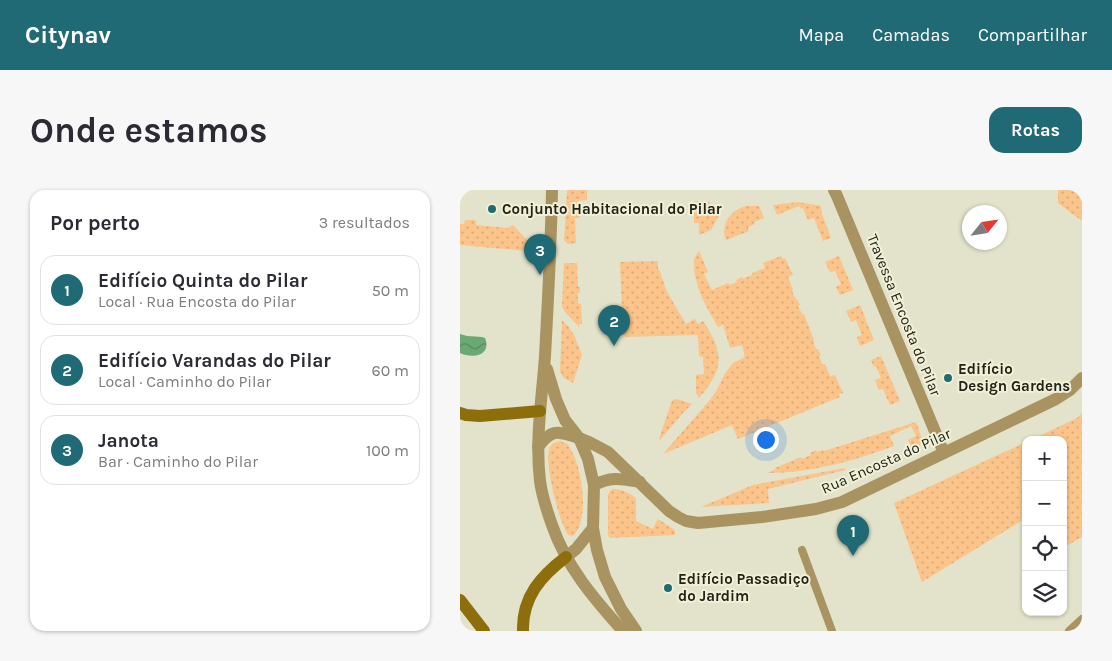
<!DOCTYPE html>
<html lang="pt">
<meta charset="utf-8">
<style>
body{margin:0;font-family:Karla,sans-serif;background:#f7f7f7;color:#2b2b33}
.controls{position:absolute;right:15px;bottom:15px;display:grid;overflow:hidden;border-radius:10px;box-shadow:0 1px 4px #0004}
.controls button{width:45px;height:45px;display:grid;place-items:center;padding:0;border:0;border-bottom:1px solid #e1e1e2;background:#fff;color:#2b2b33;font:25px sans-serif}
.compass{position:absolute;left:502px;top:15px;width:45px;height:45px;border-radius:50%;background:#fff;box-shadow:0 1px 4px #0004;rotate:60deg}
.you{position:absolute;left:305px;top:249px;width:18px;height:18px;margin:-12px;border:4px solid #fff;border-radius:50%;background:#1a73e8;box-shadow:0 0 0 8px #1a73e833}
.badge{display:grid;place-items:center;width:32px;height:32px;border-radius:50%;background:#206a75;color:#fff;font-size:16px;font-weight:700}
.pin{position:absolute;translate:-50% -41px;filter:drop-shadow(0 1px 2px #0008)}
.pin::after{content:'';position:absolute;top:26px;width:18px;height:15px;background:inherit;clip-path:polygon(0 0,100% 0,50% 100%)}
.list{margin:0;padding:0;list-style:none}
h2{display:flex;justify-content:space-between;align-items:center;height:65px;margin:0;padding:0 20px;font-size:21px}
h2 small{font-size:16px;font-weight:400;color:#7c7c81}
.list li{display:grid;grid-template-columns:32px 1fr auto;gap:15px;align-items:center;box-sizing:border-box;height:70px;margin:0 10px 10px;padding:0 10px;border:1px solid #e1e1e2;border-radius:15px}
.list b{display:block;font-size:19px;white-space:nowrap}
.list p{margin:0;font-size:16px;white-space:nowrap;color:#7c7c81}
.list em{font-size:16px;font-style:normal;color:#7c7c81}
.icon{flex:none;width:28px;height:28px;fill:none;stroke:currentColor;stroke-width:2;stroke-linecap:round;stroke-linejoin:round}
.map{position:relative;flex:none;width:622px;height:441px;overflow:hidden;border-radius:15px}
header{display:flex;align-items:center;gap:30px;box-sizing:border-box;height:70px;padding:0 25px;background:#206a75;color:#fff}
header strong{font-size:24px}
nav{display:flex;gap:28px;margin-inline-start:auto;font-size:18px}
.intro{display:flex;align-items:center;justify-content:space-between;box-sizing:border-box;height:120px;padding:0 30px}
h1{margin:0;font-size:35px}
.button{padding:12px 22px;border-radius:15px;background:#206a75;color:#fff;font-size:18px;font-weight:700}
main{display:flex;gap:30px;padding:0 30px}
aside{flex:1;background:#fff;border-radius:15px;box-shadow:0 1px 4px #0004}
.map>svg:first-child{display:block}
.grass{fill:url(#grass-dots)}
.water{fill:url(#water-waves)}
.lines{fill:none;stroke-linecap:round;stroke-linejoin:round}
.service{stroke:#a99461;stroke-width:8}
.minor{stroke:#a99461;stroke-width:12}
.tertiary{stroke:#a99461;stroke-width:12}
.secondary{stroke:#8e6e0c;stroke-width:12}
.poi-dot{fill:#206a75;stroke:#f0f0d7;stroke-width:2}
.labels{text-anchor:middle;dominant-baseline:central;stroke-width:4;stroke-linejoin:round;paint-order:stroke}
.poi-label{font-size:15px;font-weight:bold;fill:#222219;stroke:#f0f0d7;text-anchor:start}
.street-label{font-size:15px;fill:#222219;stroke:#f0f0d7}
</style>
<header>
<strong>Citynav</strong>
<nav><a>Mapa</a><a>Camadas</a><a>Compartilhar</a></nav>
</header>
<div class="intro"><h1>Onde estamos</h1><a class="button">Rotas</a></div>
<main>
<aside>
<h2>Por perto<small>3 resultados</small></h2>
<ul class="list">
<li><span class="badge">1</span><div><b>Edifício Quinta do Pilar</b><p>Local · Rua Encosta do Pilar</p></div><em>50 m</em></li>
<li><span class="badge">2</span><div><b>Edifício Varandas do Pilar</b><p>Local · Caminho do Pilar</p></div><em>60 m</em></li>
<li><span class="badge">3</span><div><b>Janota</b><p>Bar · Caminho do Pilar</p></div><em>100 m</em></li>
</ul>
</aside>
<div class="map">
<svg width="622" height="441" viewBox="0 0 622 441">
<defs>
<pattern id="grass-dots" width="8" height="8" patternUnits="userSpaceOnUse" patternTransform="scale(1.25)"><rect width="8" height="8" fill="#fbc48a"/><path d="M2 2h.1M6 6h.1" fill="none" stroke="#d7a876" stroke-width="1.8" stroke-linecap="round"/></pattern>
<pattern id="water-waves" width="16" height="10" patternUnits="userSpaceOnUse" patternTransform="scale(1.25)"><rect width="16" height="10" fill="#6aa974"/><path d="M0 5q4-4 8 0t8 0" fill="none" stroke="#57895e"/></pattern>
</defs>
<rect width="100%" height="100%" fill="#e2e3ca"/>
<g class="grass">
<polygon points="107,0 127,0 127,10 117,11 117,20 120,20 120,27 115,28 116,53 108,54 104,50"/>
<polygon points="598,0 622,0 622,31 598,13"/>
<polygon points="234,11 248,11 261,22 251,40 239,45 239,33 234,33"/>
<polygon points="338,12 361,16 362,24 371,48 363,51 354,28 348,30 343,18 341,19 339,16 317,25 313,15"/>
<path d="M286 16H299L304 28 294 32 295 34 288 37 289 41 266 50C260 35 270 20 286 16Z"/>
<polygon points="5,30 16,30 16,35 48,38 53,35 68,51 66,61 0,55 0,34 4,34"/>
<path d="M239 61 248 82 244 84 252 100 268 93 270 95 277 92 276 90 282 87 283 89 292 85V83L305 78 303 73 321 66 323 69 325 68 333 85 328 87 333 100 332 101 336 110 337 109 340 115 338 116 342 124H344L354 150 353 151 356 159H358L361 165 359 166 362 174H365L370 186 375 185 383 203 379 204 380 207 278 249 272 235 203 264 250 210 258 198 264 185 273 173 285 167 282 155 270 158 263 135 258 137C250 123 241 109 237 93 234 85 234 77 234 69Z"/>
<polygon points="379,66 393,100 380,105 376,97 381,94 375,81 370,82 365,72"/>
<path d="M198 71V79H199L207 102 226 134 235 129 238 134 243 131C264 163 265 178 239 208L236 203V185L244 184 243 167 239 166 238 145 165 147V145H163L160 72Z"/>
<polygon points="104,73 117,73 118,97 120,97 120,103 118,103 118,113 121,114 122,134 119,134 119,137 105,122 102,116"/>
<polygon points="400,115 414,150 400,156 397,147 402,145 396,130 391,132 386,121"/>
<polygon points="102,130 108,136 114,145 122,165 113,193 104,188 100,182"/>
<polygon points="421,166 440,211 430,215 423,199 419,200 415,190 421,188 416,176 414,177 411,170"/>
<polygon points="217,209 232,214 223,223 200,250 199,249 211,213 213,210"/>
<polygon points="622,223 622,347 603,358 603,250 571,250 617,228"/>
<path d="M456 232C460 243 466 254 454 262L448 250 456 246 451 236 430 246 434 256C393 271 351 283 307 283L316 279 315 278 341 267 342 269 351 265 350 263 356 260 357 262 363 260 364 261Z"/>
<path d="M100 251 107 254C122 271 131 329 113 346L108 345C99 332 83 270 90 257 92 253 96 252 100 251Z"/>
<polygon points="566,252 566,328 462,392 434,313"/>
<polygon points="385,278 385,280 308,299 309,313 241,317 293,295"/>
<path d="M153 299C162 299 169 303 176 308V331L193 339 197 330 198 329 215 340V345L150 348 148 345V305L150 301Z"/>
</g>
<path class="water" d="M0 144 7 146 22 147 25 148C32 166 12 169 0 163Z"/>
<g class="lines">
<g class="service">
<polyline points="342,360 372,441"/>
<polyline points="609,441 622,429"/>
</g>
<g class="minor">
<polyline points="374,0 377,6 484,263"/>
<polyline points="119,248 129,252 148,262 209,321 218,327 226,331 238,333 249,332 302,327 356,319 382,312 596,209 610,200 622,188"/>
<path d="M134 295C152 286 162 289 180 292"/>
</g>
<g class="tertiary">
<path d="M92 0C91 55 88 111 85 166 82 208 75 250 80 291 82 306 87 321 92 335 106 376 134 409 163 441"/>
<polyline points="87,179 96,209 105,230 119,248 128,269 134,295 133,338 137,360 145,387 161,419 176,441"/>
<path d="M78 257C93 237 98 242 119 248"/>
<polyline points="106,367 116,359 133,338"/>
</g>
<g class="secondary">
<polyline points="0,223 6,225 20,226 80,221"/>
<polyline points="0,410 24,441"/>
<path d="M63 441C62 407 81 386 106 367"/>
</g>
</g>
<g class="poi-dot">
<circle cx="32" cy="19" r="5"/>
<circle cx="488" cy="188" r="5"/>
<circle cx="208" cy="398" r="5"/>
</g>
<g class="labels">
<g class="poi-label">
<text x="42" y="19">Conjunto Habitacional do Pilar</text>
<text x="498" y="179">Edifício<tspan x="498" dy="17">Design Gardens</tspan></text>
<text x="218" y="389">Edifício Passadiço<tspan x="218" dy="17">do Jardim</tspan></text>
</g>
<g class="street-label">
<text transform="translate(444 125) rotate(68)">Travessa Encosta do Pilar</text>
<text transform="translate(426 271) rotate(-24)">Rua Encosta do Pilar</text>
</g>
</g>
</svg>
<div class="controls">
<button>+</button>
<button>−</button>
<button><svg class="icon" aria-label="locate" viewBox="0 0 24 24"><circle cx="12" cy="12" r="6"/><path d="M12 2v4M12 18v4M2 12h4M18 12h4"/></svg></button>
<button><svg class="icon" aria-label="layers" viewBox="0 0 24 24"><path d="M12 4l9 5-9 5-9-5zM3 14l9 5 9-5"/></svg></button>
</div>
<svg class="compass" viewBox="-18 -18 36 36"><path d="M0-13l5 13h-10z" fill="#e53935"/><path d="M0 13l5-13h-10z" fill="#7c7c81"/></svg>
<div class="you"></div>
<div class="pin badge" style="left:393px;top:366px">1</div>
<div class="pin badge" style="left:154px;top:156px">2</div>
<div class="pin badge" style="left:80px;top:85px">3</div>
</div>
</main>
